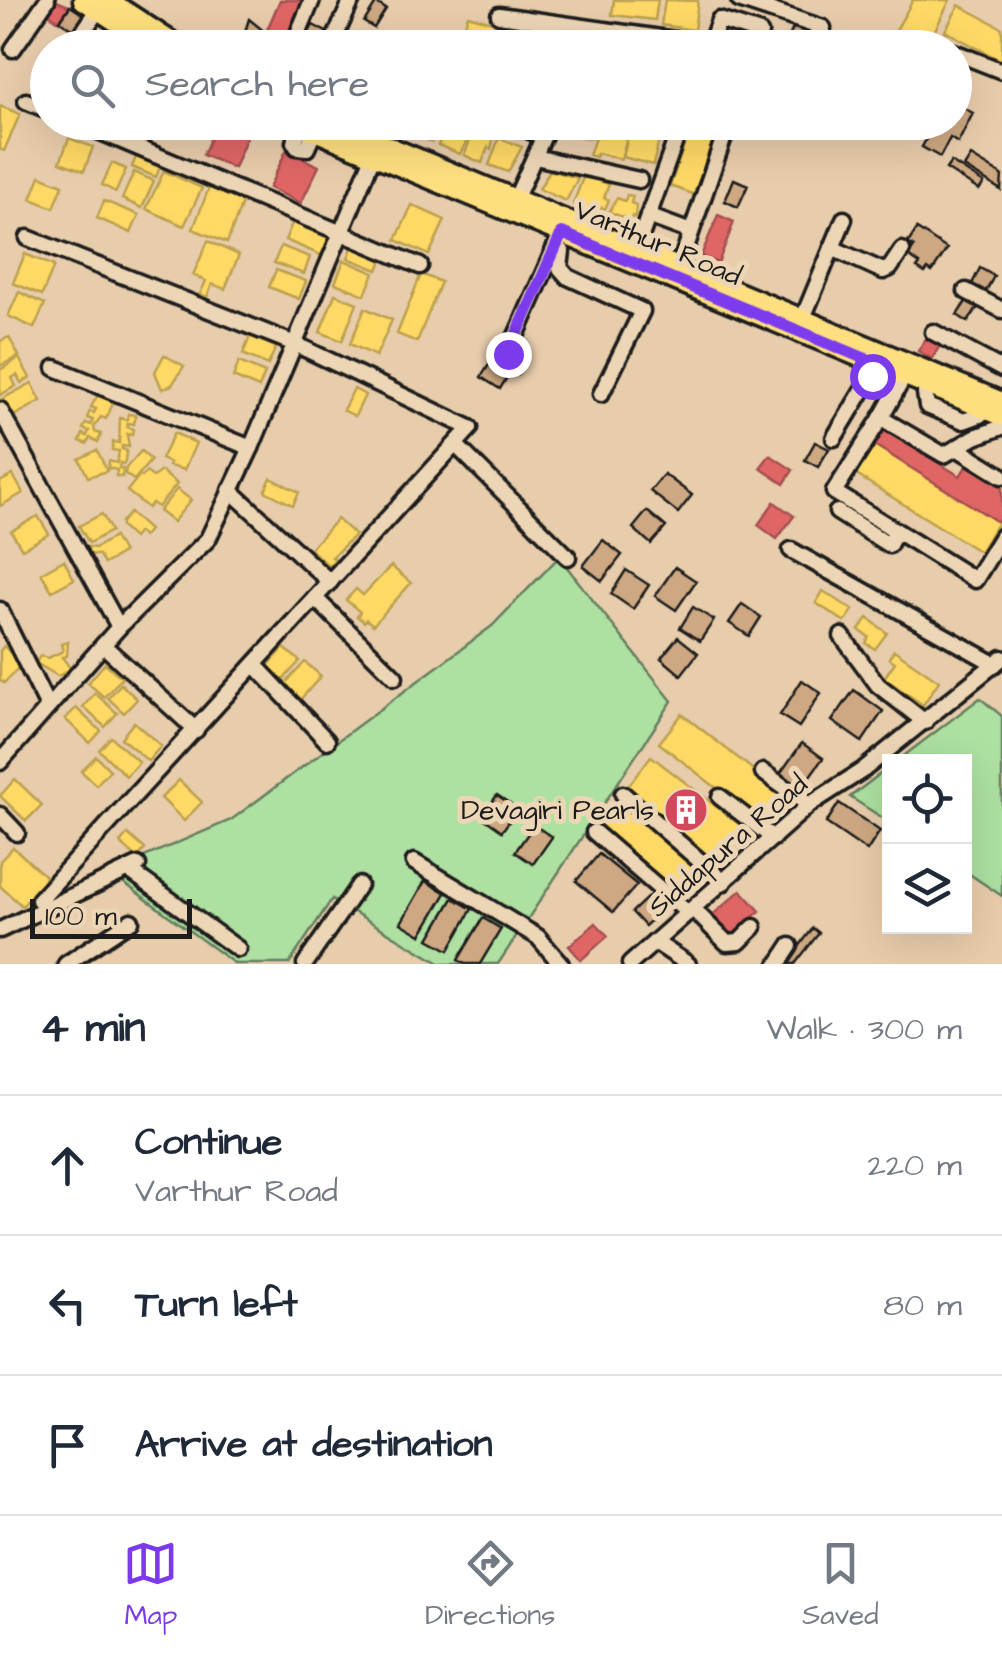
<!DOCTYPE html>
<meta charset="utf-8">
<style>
body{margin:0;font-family:"Architects Daughter",sans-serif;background:#f6f6f7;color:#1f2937}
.controls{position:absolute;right:30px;bottom:30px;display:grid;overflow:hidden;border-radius:0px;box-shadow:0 10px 40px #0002}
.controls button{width:90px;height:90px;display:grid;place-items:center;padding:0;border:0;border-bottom:2px solid #e0e1e3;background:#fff;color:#1f2937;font:50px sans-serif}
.scale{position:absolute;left:30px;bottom:25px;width:162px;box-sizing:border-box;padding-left:10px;border:5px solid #1c1c1c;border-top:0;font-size:28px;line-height:35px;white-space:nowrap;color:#1c1c1c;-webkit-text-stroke:8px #edd6b6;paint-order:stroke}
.stop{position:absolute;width:30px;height:30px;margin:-22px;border:8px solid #7c3aed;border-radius:50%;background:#fff}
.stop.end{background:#7c3aed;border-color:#fff;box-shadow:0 2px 10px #0008}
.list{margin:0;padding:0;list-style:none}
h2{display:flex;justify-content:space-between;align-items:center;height:130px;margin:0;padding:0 40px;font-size:42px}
h2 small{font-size:32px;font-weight:400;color:#747a83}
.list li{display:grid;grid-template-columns:65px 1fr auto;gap:30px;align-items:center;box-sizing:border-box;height:140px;padding:0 40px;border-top:2px solid #e0e1e3}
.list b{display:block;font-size:38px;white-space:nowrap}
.list p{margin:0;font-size:32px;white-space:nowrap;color:#747a83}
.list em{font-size:32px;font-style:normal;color:#747a83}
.icon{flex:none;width:55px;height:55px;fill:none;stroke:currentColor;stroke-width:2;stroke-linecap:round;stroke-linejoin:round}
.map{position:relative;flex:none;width:1002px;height:964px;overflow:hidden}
.search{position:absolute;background:#fff;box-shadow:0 10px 40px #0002;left:30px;right:30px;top:30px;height:110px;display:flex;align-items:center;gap:25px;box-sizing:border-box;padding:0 35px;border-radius:55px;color:#747a83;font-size:38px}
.sheet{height:550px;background:#fff}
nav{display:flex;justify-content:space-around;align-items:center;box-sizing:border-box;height:140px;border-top:2px solid #e0e1e3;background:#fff;font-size:28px;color:#747a83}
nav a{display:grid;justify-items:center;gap:5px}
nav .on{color:#7c3aed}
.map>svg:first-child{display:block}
.green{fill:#ade0a1;stroke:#647e5e;stroke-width:2.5}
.homes{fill:#ffd966;stroke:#bba050;stroke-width:2.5}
.shops{fill:#e06666;stroke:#a55050;stroke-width:2.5}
.building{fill:#cea882;stroke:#1c1c1c;stroke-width:2.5}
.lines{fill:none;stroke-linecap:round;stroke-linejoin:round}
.minor-casing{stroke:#1c1c1c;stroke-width:21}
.major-casing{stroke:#1c1c1c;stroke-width:25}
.minor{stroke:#edd6b6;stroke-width:14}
.major{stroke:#fedf80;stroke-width:18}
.route{stroke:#7c3aed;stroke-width:12}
.labels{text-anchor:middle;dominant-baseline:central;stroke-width:10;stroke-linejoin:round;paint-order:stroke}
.street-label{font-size:28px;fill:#1c1c1c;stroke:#edd6b6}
.poi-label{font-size:28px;fill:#1c1c1c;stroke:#edd6b6;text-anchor:end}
</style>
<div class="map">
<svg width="1002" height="964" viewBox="0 0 1002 964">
<rect width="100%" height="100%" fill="#e8cdac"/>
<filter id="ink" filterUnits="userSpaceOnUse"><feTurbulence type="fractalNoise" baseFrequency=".01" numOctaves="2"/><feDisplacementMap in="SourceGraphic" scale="20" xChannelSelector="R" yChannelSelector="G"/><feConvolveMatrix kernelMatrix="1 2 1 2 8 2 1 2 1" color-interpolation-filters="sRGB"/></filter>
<g filter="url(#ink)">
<g class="green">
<polygon points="559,557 672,701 498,964 441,964 332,899 289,964 235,964 109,872 231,820 492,626"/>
<polygon points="980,698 1002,716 1002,896 965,871 964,762 897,761"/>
<polygon points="889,767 889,822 850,797"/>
</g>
<g class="homes">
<polygon points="614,0 658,0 655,20 612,15"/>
<polygon points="665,0 698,1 694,30 661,25"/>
<polygon points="913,0 950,0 926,48 904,43 906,38 895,32"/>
<polygon points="959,5 1002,28 1002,61 945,31"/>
<polygon points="468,15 496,23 487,48 461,36"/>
<polygon points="499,22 522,31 518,48 492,48"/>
<polygon points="587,33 640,41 639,48 576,48 579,36 586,38"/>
<polygon points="722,34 753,44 752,48 717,48"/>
<polygon points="0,106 20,114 4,151 0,149"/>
<polygon points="413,122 445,122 440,123 432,142 409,132"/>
<polygon points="447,122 474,127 460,154 438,145"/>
<polygon points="562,122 594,122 590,139 560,132"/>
<polygon points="692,122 726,122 701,197 670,186"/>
<polygon points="599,126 628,133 621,159 597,153 596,157 589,155"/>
<polygon points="475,128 494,136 491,149 488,147 482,163 464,155"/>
<polygon points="629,133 659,140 653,165 623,157"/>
<polygon points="69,138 93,147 84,171 60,162"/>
<polygon points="499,138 522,147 508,172 489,165"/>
<polygon points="138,152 162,162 156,177 132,167"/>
<polygon points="112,163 126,169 116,192 102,185"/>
<polygon points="550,170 578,178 566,201 539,189"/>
<polygon points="164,171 202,188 184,226 146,209"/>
<polygon points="134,172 154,181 142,208 122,199"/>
<polygon points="584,175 609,184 604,198 609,200 605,209 600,207 597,214 573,204"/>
<polygon points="40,176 63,185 54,208 31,199"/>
<polygon points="210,185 244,198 227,243 193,229"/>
<polygon points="627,195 633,196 631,203 636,205 635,217 632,216 631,220 609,212 617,198 625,201"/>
<polygon points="104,201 139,215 131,233 97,218"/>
<polygon points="412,205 445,220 429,255 396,240"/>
<polygon points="294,219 331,235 323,256 285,240"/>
<polygon points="208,241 239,255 225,289 212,284 207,297 200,294 206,281 193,275"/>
<polygon points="353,245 383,257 378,270 348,258"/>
<polygon points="281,246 310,257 304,274 274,263"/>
<polygon points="25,254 54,266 42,295 13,283"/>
<polygon points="344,260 374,273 365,295 335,283"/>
<polygon points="276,270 306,281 299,299 269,287"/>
<polygon points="421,274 441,282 417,342 397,334"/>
<polygon points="19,292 45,304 34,328 8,316"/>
<polygon points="335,294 357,303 342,341 320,332"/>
<polygon points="365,308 392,320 376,356 350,344"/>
<polygon points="250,336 276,347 268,365 243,354"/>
<polygon points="9,337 19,356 0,366 0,341"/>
<polygon points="164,355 184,366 172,385 162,389 155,372"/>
<polygon points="19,358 30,378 21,383 17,375 12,378 16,386 0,395 0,370"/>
<polygon points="239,362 265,373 259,388 233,377"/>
<polygon points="32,383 41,401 12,417 2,399"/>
<polygon points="354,389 365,395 355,416 343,410"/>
<polygon points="99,393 115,399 106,419 101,417 94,426 95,432 101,434 98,442 90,438 87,444 80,441 83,434 87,436 89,431 83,429 86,423 91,425 93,420 87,418 90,411 94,413 96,409 91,407"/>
<polygon points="128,414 136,415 134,424 128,423 127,427 133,429 132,435 127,434 129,447 122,446 122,449 127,451 124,464 120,463 119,468 123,469 122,477 116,476 117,470 108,468 109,461 117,463 119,451 112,450 113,442 119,443 120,418 127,420"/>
<polygon points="174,433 196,443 184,470 169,466 170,463 161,459"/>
<polygon points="873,444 998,522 980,552 855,474"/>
<polygon points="97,450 107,471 88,477 79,459"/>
<polygon points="141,451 151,460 134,480 125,474 126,468"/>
<polygon points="161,471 177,484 158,507 152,503 148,508 127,491 140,475 142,477 146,472 153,477"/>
<polygon points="13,475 23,493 0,506 0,482"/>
<polygon points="271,478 299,492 293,505 265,491"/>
<polygon points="177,489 191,500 173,522 159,511"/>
<polygon points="130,513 149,530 143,537 138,532 133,538 121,527 121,522"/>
<polygon points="102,514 111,531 89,543 79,526"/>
<polygon points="38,516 49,534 22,549 11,531"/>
<polygon points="337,519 355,535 332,557 335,559 329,566 310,549"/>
<polygon points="114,537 123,553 104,564 99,555 87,554 88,547 95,548"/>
<polygon points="64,560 74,579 52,591 41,573"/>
<polygon points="391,566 411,583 373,625 366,619 364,622 357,616 360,612 346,600 356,589 363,595"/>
<polygon points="823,591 853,610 845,622 816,603"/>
<polygon points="868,618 887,633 875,649 866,643 869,637 859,630"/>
<polygon points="68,642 67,656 62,657 71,669 58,676 36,663 40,656 48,658 63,651 61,644"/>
<polygon points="4,646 21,665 4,683 0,680 0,651"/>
<polygon points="284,648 300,661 281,682 266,668"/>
<polygon points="894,650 939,681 923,705 884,678 895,662 889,658"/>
<polygon points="305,662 321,676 299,701 283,686"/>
<polygon points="105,663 122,678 104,697 88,683"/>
<polygon points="121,684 137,699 124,713 108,698"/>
<polygon points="95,693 117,713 105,727 83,707"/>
<polygon points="76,708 101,731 90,743 65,719"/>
<polygon points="682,714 784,794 761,823 659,743"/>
<polygon points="134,722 161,746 148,761 121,738"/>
<polygon points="111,737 139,762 126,776 99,750"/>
<polygon points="96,756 110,770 96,785 81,771"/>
<polygon points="651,756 748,831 715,865 626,789"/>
<polygon points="15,779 42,805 26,821 0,796"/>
<polygon points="179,780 202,802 184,821 161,798"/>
<polygon points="623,798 704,870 676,896 596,828"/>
<polygon points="128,834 145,849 137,858 120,843"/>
<polygon points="13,847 45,876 42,885 45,888 39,895 35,892 22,906 0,886 0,861"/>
</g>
<g class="shops">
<polygon points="54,0 69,6 59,21 46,12"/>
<polygon points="280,0 310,0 289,48 259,48"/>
<polygon points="217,123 247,136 234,168 203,155"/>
<polygon points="286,151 319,166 301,203 269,188"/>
<polygon points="718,215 734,222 718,263 701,256"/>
<polygon points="928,334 942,342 932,359 918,351"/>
<polygon points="883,429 960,476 967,465 1002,486 1002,516 998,522 873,444"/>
<polygon points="770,455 793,470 784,484 760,468"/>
<polygon points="774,502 794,516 777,539 758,525"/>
<polygon points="741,890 760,911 728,939 709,918"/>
<polygon points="596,923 608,936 581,960 569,946"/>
</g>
<g class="building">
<polygon points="376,3 386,9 374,28 364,22"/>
<polygon points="70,6 89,18 79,33 60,21"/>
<polygon points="249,19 265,32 256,45 243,38"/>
<polygon points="795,24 812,32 806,45 789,37"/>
<polygon points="313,25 334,36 326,48 306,38"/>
<polygon points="954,103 973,113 958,143 950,138 940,157 922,147 932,128 921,122 954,122"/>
<polygon points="971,156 1002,175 1001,190 964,167"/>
<polygon points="951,162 984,183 979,190 946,169"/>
<polygon points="734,179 748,185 738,207 725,201"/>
<polygon points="917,229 947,249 932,272 928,269 925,273 917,268 920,264 908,256 914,247 908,243"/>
<polygon points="980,268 994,276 984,295 970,288"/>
<polygon points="969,297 980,304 968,322 957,315"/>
<polygon points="496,351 523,366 518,375 491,360"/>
<polygon points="490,363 509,374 500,389 481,377"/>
<polygon points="815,442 829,449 818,467 805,460"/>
<polygon points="664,474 692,495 678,513 650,491"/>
<polygon points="647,511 666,527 651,544 633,528"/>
<polygon points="603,540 622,555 602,581 583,566"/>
<polygon points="675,567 696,581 676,610 655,596"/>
<polygon points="626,570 649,585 633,609 611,594"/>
<polygon points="742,604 761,617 749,636 729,623"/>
<polygon points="693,607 714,620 700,641 680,628"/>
<polygon points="678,637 698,653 681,675 661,658"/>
<polygon points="802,680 821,693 799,727 780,715"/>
<polygon points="854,690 883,711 862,742 832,721"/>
<polygon points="802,743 823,758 799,791 779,775"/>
<polygon points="497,795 518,809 502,831 482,817"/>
<polygon points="839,803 880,831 867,851 826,823"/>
<polygon points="534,825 552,837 533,864 515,852"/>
<polygon points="599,854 637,885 613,912 576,881"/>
<polygon points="425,881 446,893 421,935 401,923"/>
<polygon points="651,894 664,908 645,926 632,912"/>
<polygon points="453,898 472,909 449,950 429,939"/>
<polygon points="483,918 501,929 480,964 465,964 458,960"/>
<polygon points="813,928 819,933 795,964 786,964"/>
</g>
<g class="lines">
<defs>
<g id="minor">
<polyline points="739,0 823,28"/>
<polyline points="499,15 682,41"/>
<polyline points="936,44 944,48"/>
<polyline points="469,46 472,48"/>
<polyline points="72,48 98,10"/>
<polyline points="292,48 312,0"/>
<polyline points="330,48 352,0"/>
<polyline points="557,48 558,24"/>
<polyline points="709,48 719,20 760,33 755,48"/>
<polyline points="13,49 47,0"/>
<polyline points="954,52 1002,71"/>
<polyline points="26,101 48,110"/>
<polyline points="77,122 420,266"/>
<polyline points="511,122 543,137"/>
<polyline points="301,126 294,142 297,147 307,148 314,132"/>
<polyline points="535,157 639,180"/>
<polyline points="515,200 550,122"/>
<polyline points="648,216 691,232"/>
<polyline points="28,238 295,344 470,428 39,900"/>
<polyline points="556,246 562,251 560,268 568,277 642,311 601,394"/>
<polyline points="832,248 883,271 890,268 902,250"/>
<polyline points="636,250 682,122"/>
<polyline points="679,268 729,122"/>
<polyline points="966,291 1002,310"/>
<polyline points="803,318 844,219"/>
<polyline points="933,332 1002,369"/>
<polyline points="508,354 559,238"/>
<polyline points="55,368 251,448"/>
<polyline points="905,375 881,418 944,455 975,437 1002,427"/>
<polyline points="927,385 925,393 927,406 964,421 980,415 984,408"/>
<polyline points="0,410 119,627"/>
<polyline points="881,418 834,492 975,580 1002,536"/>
<polyline points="834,438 878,365"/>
<polyline points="456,445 568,557"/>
<polyline points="957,448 1002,476"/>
<polyline points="230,490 330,582"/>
<polyline points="837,512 889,545 896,531"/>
<polyline points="791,550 995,664"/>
<polyline points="315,598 395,677"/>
<polyline points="0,610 47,705"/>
<polyline points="842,636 878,685 925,722"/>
<polyline points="103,645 196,730"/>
<polyline points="255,665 327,741"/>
<polyline points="0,762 119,627 208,539 251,448 376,149"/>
<polyline points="763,772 809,805"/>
<polyline points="623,794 724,882"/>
<polyline points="720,797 773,838"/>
<polyline points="0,815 17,833"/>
<polyline points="594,832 688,913"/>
<polyline points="414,862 538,937 561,964"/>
<polyline points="129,870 238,949"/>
<polyline points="693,909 727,943 739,942 754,927"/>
<polyline points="0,930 138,865"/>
<polyline points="655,942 688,964"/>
<polyline points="66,964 131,921"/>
<polyline points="305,964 359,885"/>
<polyline points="630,964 809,805 863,770 1002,658"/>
<polyline points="778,964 790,946"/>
</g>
<g id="major">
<polyline points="83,0 156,48"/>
<polyline points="108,0 181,48"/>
<polyline points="293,122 1002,416"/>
<polyline points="330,122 1002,402"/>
</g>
</defs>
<use href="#minor" class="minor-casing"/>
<use href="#major" class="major-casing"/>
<use href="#minor" class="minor"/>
<use href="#major" class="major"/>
</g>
</g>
<g class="lines" filter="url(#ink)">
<polyline class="route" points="508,354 562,233 878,364 872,376"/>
</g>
<defs>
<symbol id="building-disc" viewBox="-11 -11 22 22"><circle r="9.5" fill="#d1495b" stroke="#edd6b6"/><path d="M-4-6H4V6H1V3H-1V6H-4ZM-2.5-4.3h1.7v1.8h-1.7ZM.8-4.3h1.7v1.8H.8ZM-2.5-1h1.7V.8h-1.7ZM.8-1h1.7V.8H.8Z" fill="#fff"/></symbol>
</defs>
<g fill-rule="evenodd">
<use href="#building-disc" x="661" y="785" width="50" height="50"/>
</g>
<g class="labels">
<g class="street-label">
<text transform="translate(658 243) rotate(23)">Varthur Road</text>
<text transform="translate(728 846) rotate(-41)">Siddapura Road</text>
</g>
<g class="poi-label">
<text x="654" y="810">Devagiri Pearls</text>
</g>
</g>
</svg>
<div class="controls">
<button><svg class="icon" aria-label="locate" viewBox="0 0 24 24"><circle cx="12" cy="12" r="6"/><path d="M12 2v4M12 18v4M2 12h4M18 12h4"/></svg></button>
<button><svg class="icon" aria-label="layers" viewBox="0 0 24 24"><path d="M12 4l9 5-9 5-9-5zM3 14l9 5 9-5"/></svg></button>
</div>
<div class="scale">100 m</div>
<div class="stop" style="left:872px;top:376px"></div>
<div class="stop end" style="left:508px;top:354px"></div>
<div class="search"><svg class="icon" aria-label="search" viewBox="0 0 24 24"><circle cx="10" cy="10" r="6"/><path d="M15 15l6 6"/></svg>Search here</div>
</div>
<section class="sheet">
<h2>4 min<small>Walk · 300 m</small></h2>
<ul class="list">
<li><svg class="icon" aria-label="ahead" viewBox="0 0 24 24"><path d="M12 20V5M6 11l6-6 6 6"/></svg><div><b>Continue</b><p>Varthur Road</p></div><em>220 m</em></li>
<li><svg class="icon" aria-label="left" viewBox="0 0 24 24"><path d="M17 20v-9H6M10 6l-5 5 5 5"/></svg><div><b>Turn left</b></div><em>80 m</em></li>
<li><svg class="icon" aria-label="arrive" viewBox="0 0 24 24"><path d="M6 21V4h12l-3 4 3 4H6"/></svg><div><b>Arrive at destination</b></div></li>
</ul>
</section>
<nav>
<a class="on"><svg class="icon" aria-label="map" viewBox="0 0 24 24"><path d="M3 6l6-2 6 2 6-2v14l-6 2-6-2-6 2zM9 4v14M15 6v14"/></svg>Map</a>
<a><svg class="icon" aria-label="directions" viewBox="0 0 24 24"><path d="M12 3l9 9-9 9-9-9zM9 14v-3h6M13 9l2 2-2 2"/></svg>Directions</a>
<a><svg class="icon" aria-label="saved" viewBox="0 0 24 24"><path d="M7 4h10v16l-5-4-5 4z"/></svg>Saved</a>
</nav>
